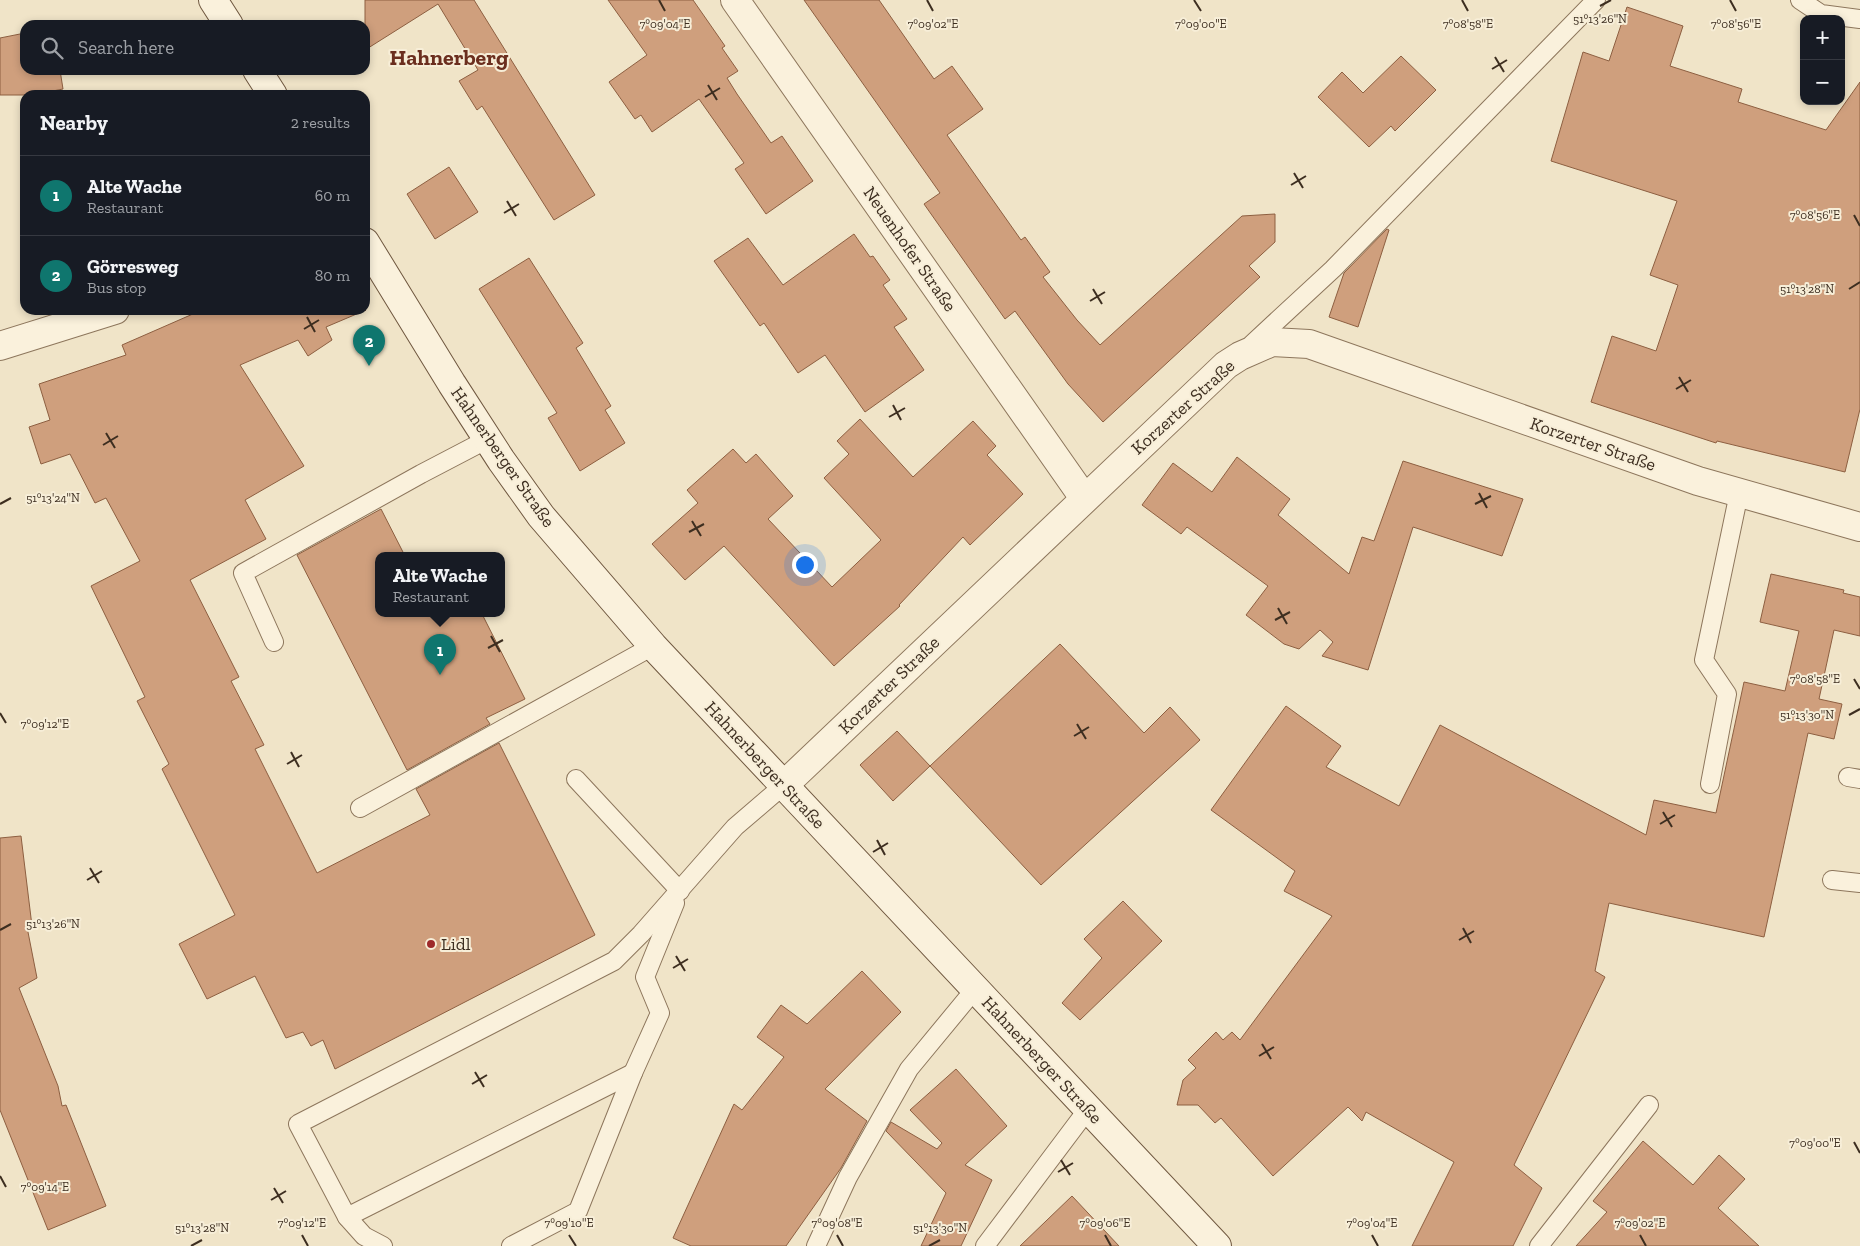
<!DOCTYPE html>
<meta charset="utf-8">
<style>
body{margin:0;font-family:"Zilla Slab",serif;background:#20242c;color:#f1f3f6}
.controls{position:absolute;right:15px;top:15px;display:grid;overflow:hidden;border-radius:10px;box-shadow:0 2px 8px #0003}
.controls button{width:45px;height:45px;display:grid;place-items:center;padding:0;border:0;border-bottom:1px solid #363941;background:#171b24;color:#f1f3f6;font:25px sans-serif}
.you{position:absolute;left:804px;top:564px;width:18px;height:18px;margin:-12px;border:4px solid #fff;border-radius:50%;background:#1a73e8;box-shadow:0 0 0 8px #1a73e833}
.badge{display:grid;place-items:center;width:32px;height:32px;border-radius:50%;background:#0f766e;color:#fff;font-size:16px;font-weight:700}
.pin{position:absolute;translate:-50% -41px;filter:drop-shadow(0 1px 2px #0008)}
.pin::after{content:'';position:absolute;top:26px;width:18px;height:15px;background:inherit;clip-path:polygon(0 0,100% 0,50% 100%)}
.popup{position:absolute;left:375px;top:552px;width:130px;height:65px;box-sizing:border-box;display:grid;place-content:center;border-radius:10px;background:#171b24;filter:drop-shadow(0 1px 4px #0005);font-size:16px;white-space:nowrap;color:#9ea1a6}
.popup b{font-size:19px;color:#f1f3f6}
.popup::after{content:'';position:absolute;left:50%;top:100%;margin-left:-10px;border:10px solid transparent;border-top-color:#171b24}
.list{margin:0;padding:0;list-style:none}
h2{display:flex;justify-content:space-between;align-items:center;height:65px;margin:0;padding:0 20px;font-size:21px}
h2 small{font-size:16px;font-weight:400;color:#9ea1a6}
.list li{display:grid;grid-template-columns:32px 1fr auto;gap:15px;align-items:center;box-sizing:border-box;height:80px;padding:0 20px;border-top:1px solid #363941}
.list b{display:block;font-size:19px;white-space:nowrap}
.list p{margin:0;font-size:16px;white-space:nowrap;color:#9ea1a6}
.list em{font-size:16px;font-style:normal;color:#9ea1a6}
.icon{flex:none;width:28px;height:28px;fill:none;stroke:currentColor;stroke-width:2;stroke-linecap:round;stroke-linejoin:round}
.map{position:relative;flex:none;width:1860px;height:1246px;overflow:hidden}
.search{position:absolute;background:#171b24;box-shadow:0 2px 8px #0003;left:20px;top:20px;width:350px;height:55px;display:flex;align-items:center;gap:12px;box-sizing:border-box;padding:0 18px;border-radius:15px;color:#9ea1a6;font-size:19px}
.panel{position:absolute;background:#171b24;box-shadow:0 2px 8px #0003;left:20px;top:90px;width:350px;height:225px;border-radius:15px}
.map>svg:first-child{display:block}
.building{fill:#cf9f7d;stroke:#8d5f41}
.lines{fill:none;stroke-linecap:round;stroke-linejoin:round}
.service-casing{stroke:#8d765c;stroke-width:20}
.minor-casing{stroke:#8d765c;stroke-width:30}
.secondary-casing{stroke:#6f573f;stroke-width:30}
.service{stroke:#faf1dc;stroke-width:18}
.minor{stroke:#faf1dc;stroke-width:28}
.secondary{stroke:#faf1dc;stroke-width:28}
.ticks{fill:none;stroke:#3d2e20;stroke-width:2}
.poi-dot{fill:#9e2a2b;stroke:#f7eed8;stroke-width:2}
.labels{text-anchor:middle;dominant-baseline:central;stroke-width:4;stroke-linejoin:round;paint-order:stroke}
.street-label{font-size:18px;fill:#3d2e20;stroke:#f7eed8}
.poi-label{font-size:18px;fill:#3d2e20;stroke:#f7eed8;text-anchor:start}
.district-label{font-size:22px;font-weight:bold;fill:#6b2e1e;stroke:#f7eed8}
.ticks-label{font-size:12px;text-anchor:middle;fill:#3d2e20;stroke:#f7eed8;stroke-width:4;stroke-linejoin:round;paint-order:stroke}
</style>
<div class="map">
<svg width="1860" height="1246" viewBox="0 0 1860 1246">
<rect width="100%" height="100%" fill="#f0e4c8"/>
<g class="building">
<polygon points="365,0 474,0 595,195 554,220 482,106 477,110 459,81 478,70 438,4 365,50"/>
<polygon points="608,0 693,0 725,46 722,48 738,71 727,78 737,94 771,143 782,136 813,181 766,214 735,169 744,163 699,99 652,132 641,115 635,119 609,82 647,55"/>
<polygon points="804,0 879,0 934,79 952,66 983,109 947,135 1021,240 1025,237 1050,272 1043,277 1077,320 1100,345 1242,216 1275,214 1275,242 1249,266 1260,277 1103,422 1068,384 1015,311 1005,319 924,204 940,193"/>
<polygon points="1627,7 1683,26 1670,66 1742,89 1738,102 1826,130 1860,82 1860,409 1845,472 1717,441 1716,443 1591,402 1612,336 1656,351 1678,285 1650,275 1677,201 1551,161 1583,52 1609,61"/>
<polygon points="25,33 25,70 60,70 63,89 32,95 0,95 0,38"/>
<polygon points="1401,56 1436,90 1395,131 1391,126 1369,147 1318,97 1342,72 1363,93"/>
<polygon points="449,167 478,212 435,239 407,194"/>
<polygon points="1387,229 1389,230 1358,327 1329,317 1344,273"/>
<polygon points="854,234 870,257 873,256 890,280 883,285 907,319 894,327 924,370 865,412 825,355 798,373 764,323 760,326 714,261 748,238 783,285"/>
<polygon points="529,258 583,343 576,348 611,406 605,410 625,443 580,471 548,418 557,413 479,289"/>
<polygon points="202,310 366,310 326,327 332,340 308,356 298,340 240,365 304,466 245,500 266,539 190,580 239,677 231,681 264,745 255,749 317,873 430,815 416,789 499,743 595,935 335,1069 323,1040 311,1046 303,1032 286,1038 255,976 207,999 179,944 235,915 162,769 169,764 137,701 145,697 91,586 140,561 106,498 95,503 70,454 41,464 29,427 50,420 39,384 126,355 122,345"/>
<polygon points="860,419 913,477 973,421 996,446 987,455 1023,494 970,545 963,537 899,605 900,606 834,666 724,546 685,580 652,544 698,503 687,490 733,449 746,463 756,454 793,496 768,519 832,587 881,540 824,478 849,454 837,441"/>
<polygon points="1237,457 1290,499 1278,515 1349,574 1362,537 1374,541 1403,461 1523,499 1502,556 1413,527 1368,670 1322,656 1333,642 1320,630 1299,649 1284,644 1246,615 1268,586 1187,527 1181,534 1142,505 1173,463 1212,492"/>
<polygon points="381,509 405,556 379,556 379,614 482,614 525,699 486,718 490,724 407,770 297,555"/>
<polygon points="1771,574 1844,590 1843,593 1860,597 1860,636 1834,630 1819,699 1842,704 1834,739 1808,733 1764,937 1609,903 1595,971 1605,977 1514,1165 1542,1188 1513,1246 1412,1246 1454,1162 1366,1112 1362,1121 1348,1107 1273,1176 1221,1118 1215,1123 1198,1105 1177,1105 1183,1080 1196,1068 1188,1060 1216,1032 1223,1040 1232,1032 1240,1040 1332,916 1284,891 1295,871 1211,810 1286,706 1341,746 1326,767 1399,806 1440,725 1646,835 1654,800 1716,813 1744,682 1785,691 1799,631 1760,622"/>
<polygon points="1060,644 1144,733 1170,707 1200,740 1041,885 930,766"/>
<polygon points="897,731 930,766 893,801 860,765"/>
<polygon points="21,836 32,926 27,927 37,978 19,988 58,1086 62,1106 66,1105 106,1206 48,1230 0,1110 0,838"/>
<polygon points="1123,901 1162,941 1080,1020 1062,1003 1102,958 1084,939"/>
<polygon points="862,971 901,1012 825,1089 867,1121 841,1168 786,1246 691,1246 673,1238 734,1104 742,1110 784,1057 757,1037 781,1005 807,1024"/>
<polygon points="956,1069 1007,1126 965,1165 992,1180 961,1246 921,1246 946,1193 886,1131 891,1122 937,1149 942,1143 910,1110"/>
<polygon points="1643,1141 1693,1185 1719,1155 1745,1179 1718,1208 1759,1246 1576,1246 1607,1212 1593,1201"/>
<polygon points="1072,1196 1119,1246 1020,1246"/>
</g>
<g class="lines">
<defs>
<g id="service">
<polyline points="1800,0 1821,14 1860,19"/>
<polyline points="1252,344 1333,269 1596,0"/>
<polyline points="274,642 243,573 421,474 488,439"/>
<polyline points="1848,777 1860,779"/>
<polyline points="576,779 680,891"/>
<polyline points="1710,784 1727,694 1704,660 1739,493"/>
<polyline points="360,808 653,646"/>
<polyline points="1832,880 1860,883"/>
<polyline points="347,1217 633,1073"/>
<polyline points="383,1246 364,1236 347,1217 298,1124 614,961 641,934 735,827 784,785"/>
<polyline points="511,1246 578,1211 633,1073 660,1013 645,977 675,903"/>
<polyline points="816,1246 848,1177 909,1069 975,989"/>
<polyline points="985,1246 1088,1109"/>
<polyline points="1539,1246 1649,1105"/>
</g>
<g id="minor">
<polyline points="735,0 1084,498"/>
<polyline points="0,346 115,310"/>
<polyline points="784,785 1226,365 1240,356 1272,342 1309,344 1698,481 1860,527"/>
</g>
<g id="secondary">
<polyline points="213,0 229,25"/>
<polyline points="257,70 273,95"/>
<polyline points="365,242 452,384 501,460 541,516 653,646 1217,1246"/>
</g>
</defs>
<use href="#service" class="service-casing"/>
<use href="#minor" class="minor-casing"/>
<use href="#secondary" class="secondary-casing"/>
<use href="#service" class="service"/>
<use href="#minor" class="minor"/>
<use href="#secondary" class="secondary"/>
</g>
<path class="ticks" d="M659 0 665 11M927 0 933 11M1194 0 1201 11M1462 0 1468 11M1730 0 1736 11M1600 6 1611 0M1495 57 1504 72M1492 69 1507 60M708 85 717 100M705 97 720 88M1294 173 1303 188M1291 185 1306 176M507 201 516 216M504 213 519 204M1854 215 1860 226M1093 289 1102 304M1849 289 1860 282M1090 301 1105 292M307 317 315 332M304 329 319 320M1679 377 1688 392M1676 389 1691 380M893 405 901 420M889 417 905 408M106 433 115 448M103 445 118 436M1479 493 1487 508M0 504 11 498M1475 504 1491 496M692 521 701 536M689 532 704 524M1278 608 1287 624M1275 620 1290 612M491 636 500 652M488 648 503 640M1854 679 1860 689M0 713 6 723M1849 715 1860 709M1077 724 1086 739M1074 736 1089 727M291 752 299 767M287 764 302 755M1663 812 1672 827M1660 824 1675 815M877 840 885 855M873 852 888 843M90 868 99 883M87 880 102 871M1463 928 1471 943M0 930 11 924M1459 940 1474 931M676 956 685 971M673 968 688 959M1262 1044 1271 1059M1259 1056 1274 1047M475 1072 484 1087M472 1084 487 1075M1854 1142 1860 1153M1061 1160 1070 1175M1058 1172 1073 1163M0 1176 6 1187M274 1188 283 1203M271 1200 286 1191M302 1235 308 1246M569 1235 576 1246M837 1235 843 1246M1105 1235 1111 1246M1372 1235 1378 1246M1640 1235 1646 1246M191 1246 202 1240M929 1246 940 1240"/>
<circle class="poi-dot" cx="431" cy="944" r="5"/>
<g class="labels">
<g class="street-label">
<text transform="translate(910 249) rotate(55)">Neuenhofer Straße</text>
<text transform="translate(1183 407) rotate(-42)">Korzerter Straße</text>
<text transform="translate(1593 444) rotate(19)">Korzerter Straße</text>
<text transform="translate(503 457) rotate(55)">Hahnerberger Straße</text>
<text transform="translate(889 685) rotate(-44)">Korzerter Straße</text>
<text transform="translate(765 765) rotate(47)">Hahnerberger Straße</text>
<text transform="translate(1042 1060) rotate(47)">Hahnerberger Straße</text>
</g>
<g class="poi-label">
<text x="441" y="944">Lidl</text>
</g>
<g class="district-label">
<text x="449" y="57">Hahnerberg</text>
</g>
</g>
<g class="ticks-label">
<text x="1600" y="23">51°13'26"N</text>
<text x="1201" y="28">7°09'00"E</text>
<text x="1736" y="28">7°08'56"E</text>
<text x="665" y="28">7°09'04"E</text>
<text x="933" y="28">7°09'02"E</text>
<text x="1468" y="28">7°08'58"E</text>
<text x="1815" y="219">7°08'56"E</text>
<text x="1807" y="293">51°13'28"N</text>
<text x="53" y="502">51°13'24"N</text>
<text x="1815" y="683">7°08'58"E</text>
<text x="1807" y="719">51°13'30"N</text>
<text x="45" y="728">7°09'12"E</text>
<text x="53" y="928">51°13'26"N</text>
<text x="1815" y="1147">7°09'00"E</text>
<text x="45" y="1191">7°09'14"E</text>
<text x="302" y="1227">7°09'12"E</text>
<text x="569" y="1227">7°09'10"E</text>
<text x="837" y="1227">7°09'08"E</text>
<text x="1105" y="1227">7°09'06"E</text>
<text x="1372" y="1227">7°09'04"E</text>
<text x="1640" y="1227">7°09'02"E</text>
<text x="202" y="1232">51°13'28"N</text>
<text x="940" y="1232">51°13'30"N</text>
</g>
</svg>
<div class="controls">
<button>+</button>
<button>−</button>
</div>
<div class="you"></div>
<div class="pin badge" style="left:440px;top:675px">1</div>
<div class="popup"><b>Alte Wache</b>Restaurant</div>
<div class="pin badge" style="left:369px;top:366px">2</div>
<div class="search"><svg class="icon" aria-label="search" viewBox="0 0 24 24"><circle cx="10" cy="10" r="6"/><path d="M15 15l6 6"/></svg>Search here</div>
<section class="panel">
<h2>Nearby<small>2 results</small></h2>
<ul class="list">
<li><span class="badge">1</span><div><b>Alte Wache</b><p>Restaurant</p></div><em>60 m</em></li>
<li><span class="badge">2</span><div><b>Görresweg</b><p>Bus stop</p></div><em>80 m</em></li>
</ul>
</section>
</div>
